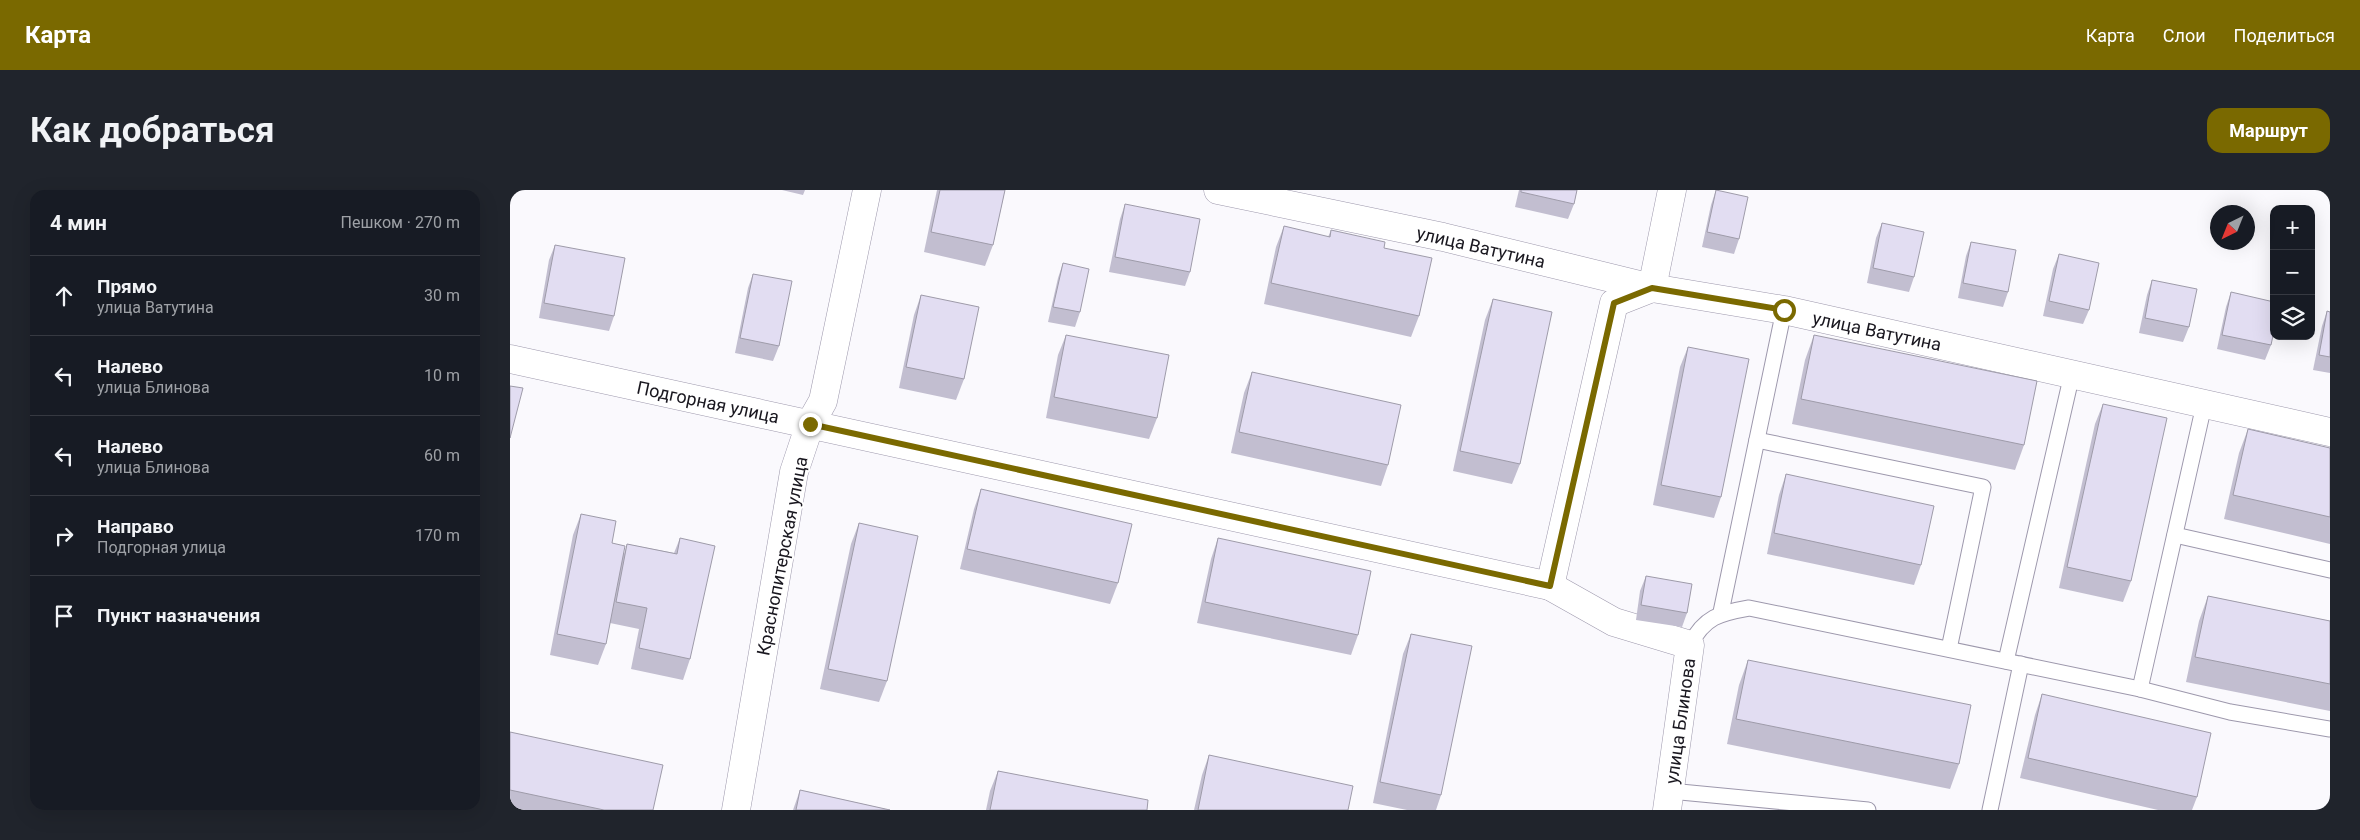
<!DOCTYPE html>
<html lang="ru">
<meta charset="utf-8">
<style>
body{margin:0;font-family:Roboto,sans-serif;background:#20242c;color:#f1f3f6}
.controls{position:absolute;right:15px;top:15px;display:grid;overflow:hidden;border-radius:10px;box-shadow:0 5px 20px #0002}
.controls button{width:45px;height:45px;display:grid;place-items:center;padding:0;border:0;border-bottom:1px solid #363941;background:#171b24;color:#f1f3f6;font:25px sans-serif}
.compass{position:absolute;left:1700px;top:15px;width:45px;height:45px;border-radius:50%;background:#171b24;box-shadow:0 5px 20px #0002;rotate:223deg}
.stop{position:absolute;width:15px;height:15px;margin:-11px;border:4px solid #7a6900;border-radius:50%;background:#fff}
.stop.end{background:#7a6900;border-color:#fff;box-shadow:0 1px 5px #0008}
.list{margin:0;padding:0;list-style:none}
h2{display:flex;justify-content:space-between;align-items:center;height:65px;margin:0;padding:0 20px;font-size:21px}
h2 small{font-size:16px;font-weight:400;color:#9ea1a6}
.list li{display:grid;grid-template-columns:32px 1fr auto;gap:15px;align-items:center;box-sizing:border-box;height:80px;padding:0 20px;border-top:1px solid #363941}
.list b{display:block;font-size:19px;white-space:nowrap}
.list p{margin:0;font-size:16px;white-space:nowrap;color:#9ea1a6}
.list em{font-size:16px;font-style:normal;color:#9ea1a6}
.icon{flex:none;width:28px;height:28px;fill:none;stroke:currentColor;stroke-width:2;stroke-linecap:round;stroke-linejoin:round}
.map{position:relative;flex:none;width:1820px;height:620px;overflow:hidden;border-radius:15px}
header{display:flex;align-items:center;gap:30px;box-sizing:border-box;height:70px;padding:0 25px;background:#7a6900;color:#fff}
header strong{font-size:24px}
nav{display:flex;gap:28px;margin-inline-start:auto;font-size:18px}
.intro{display:flex;align-items:center;justify-content:space-between;box-sizing:border-box;height:120px;padding:0 30px}
h1{margin:0;font-size:35px}
.button{padding:12px 22px;border-radius:15px;background:#7a6900;color:#fff;font-size:18px;font-weight:700}
main{display:flex;gap:30px;padding:0 30px}
aside{flex:1;background:#171b24;border-radius:15px;box-shadow:0 5px 20px #0002}
.map>svg:first-child{display:block}
.lines{fill:none;stroke-linecap:round;stroke-linejoin:round}
.lane-casing{stroke:#9d98ac;stroke-width:17}
.street-casing{stroke:#9d98ac;stroke-width:29}
.lane{stroke:#fff;stroke-width:15}
.street{stroke:#fff;stroke-width:28}
.wall{fill:#c2bed0}
.building{fill:#e2ddf2;stroke:#9e9ba9}
.route{stroke:#7a6900;stroke-width:6}
.labels{text-anchor:middle;dominant-baseline:central;stroke-width:4;stroke-linejoin:round;paint-order:stroke}
.street-label{font-size:18px;fill:#19171f;stroke:#fff}
</style>
<header>
<strong>Карта</strong>
<nav><a>Карта</a><a>Слои</a><a>Поделиться</a></nav>
</header>
<div class="intro"><h1>Как добраться</h1><a class="button">Маршрут</a></div>
<main>
<aside>
<h2>4 мин<small>Пешком · 270 m</small></h2>
<ul class="list">
<li><svg class="icon" aria-label="ahead" viewBox="0 0 24 24"><path d="M12 20V5M6 11l6-6 6 6"/></svg><div><b>Прямо</b><p>улица Ватутина</p></div><em>30 m</em></li>
<li><svg class="icon" aria-label="left" viewBox="0 0 24 24"><path d="M17 20v-9H6M10 6l-5 5 5 5"/></svg><div><b>Налево</b><p>улица Блинова</p></div><em>10 m</em></li>
<li><svg class="icon" aria-label="left" viewBox="0 0 24 24"><path d="M17 20v-9H6M10 6l-5 5 5 5"/></svg><div><b>Налево</b><p>улица Блинова</p></div><em>60 m</em></li>
<li><svg class="icon" aria-label="right" viewBox="0 0 24 24"><path d="M7 20v-9h11M14 6l5 5-5 5"/></svg><div><b>Направо</b><p>Подгорная улица</p></div><em>170 m</em></li>
<li><svg class="icon" aria-label="arrive" viewBox="0 0 24 24"><path d="M6 21V4h12l-3 4 3 4H6"/></svg><div><b>Пункт назначения</b></div></li>
</ul>
</aside>
<div class="map">
<svg width="1820" height="620" viewBox="0 0 1820 620">
<rect width="100%" height="100%" fill="#faf9fd"/>
<g class="lines">
<defs>
<g id="lane">
<polyline points="1247,250 1473,297 1439,459"/>
<polyline points="1665,345 1820,380"/>
<polyline points="1211,422 1274,120"/>
<path d="M1180 455C1194 427 1210 423 1239 418L1630 499 1694 215"/>
<polyline points="1496,471 1562,184"/>
<polyline points="1630,499 1720,522 1820,539"/>
<polyline points="1160,601 1358,620"/>
<polyline points="1480,620 1511,474"/>
</g>
<g id="street">
<polyline points="708,0 933,47 1142,98 1274,120 1820,242"/>
<polyline points="0,169 1040,396"/>
<polyline points="226,620 284,282 300,234 313,211 357,0"/>
<polyline points="1157,620 1180,455 1104,432 1040,396 1104,113 1142,98 1162,0"/>
</g>
</defs>
<use href="#lane" class="lane-casing"/>
<use href="#street" class="street-casing"/>
<use href="#lane" class="lane"/>
<use href="#street" class="street"/>
</g>
<g class="wall">
<polygon points="272,0 295,0 293,5"/>
<polygon points="427,0 495,0 483,55 475,76 414,62"/>
<polygon points="1009,0 1067,0 1064,14 1058,29 1005,17"/>
<polygon points="1206,0 1229,49 1224,64 1192,57 1201,15"/>
<polygon points="615,14 680,82 675,96 599,82 610,29"/>
<polygon points="1372,33 1404,87 1399,102 1357,93 1366,48"/>
<polygon points="774,36 818,47 821,40 874,58 909,126 901,147 754,114 766,57"/>
<polygon points="1461,52 1498,102 1493,117 1448,108 1456,66"/>
<polygon points="45,55 104,126 99,141 29,128 39,70"/>
<polygon points="1549,64 1579,120 1573,134 1533,126 1543,79"/>
<polygon points="553,73 570,122 565,137 538,132 548,88"/>
<polygon points="243,84 269,156 263,171 225,163 238,98"/>
<polygon points="1642,90 1679,137 1673,152 1629,143 1637,105"/>
<polygon points="1721,102 1761,155 1755,170 1707,159 1716,117"/>
<polygon points="411,105 454,189 446,210 389,198 404,125"/>
<polygon points="983,109 1010,274 1002,294 943,281 975,130"/>
<polygon points="1817,121 1820,122 1820,183 1803,180 1812,136"/>
<polygon points="556,145 647,228 639,249 536,228 548,165"/>
<polygon points="1304,145 1514,255 1505,280 1282,234 1295,170"/>
<polygon points="1178,157 1211,307 1204,328 1143,315 1170,177"/>
<polygon points="742,182 878,275 871,296 721,263 734,203"/>
<polygon points="1593,214 1621,391 1613,412 1549,398 1585,234"/>
<polygon points="1738,239 1820,258 1820,354 1714,329 1729,263"/>
<polygon points="1276,284 1411,375 1404,395 1257,364 1269,305"/>
<polygon points="471,299 608,393 600,414 450,379 464,319"/>
<polygon points="71,324 114,364 117,354 164,363 170,348 180,469 173,490 121,479 129,439 100,433 96,454 88,475 40,465 63,345"/>
<polygon points="349,333 377,491 369,512 310,499 341,354"/>
<polygon points="708,348 848,445 841,465 687,433 701,369"/>
<polygon points="1136,386 1177,423 1172,437 1126,430 1130,401"/>
<polygon points="1698,406 1820,431 1820,521 1676,492 1689,431"/>
<polygon points="901,444 931,605 926,620 897,620 863,613 893,464"/>
<polygon points="1238,470 1449,574 1440,599 1217,554 1229,495"/>
<polygon points="1532,504 1687,607 1682,620 1648,620 1510,588 1525,525"/>
<polygon points="0,542 143,620 0,620"/>
<polygon points="699,565 838,620 684,620 692,585"/>
<polygon points="488,581 637,620 476,620 480,601"/>
<polygon points="290,600 380,620 283,620"/>
</g>
<g class="building">
<polygon points="430,0 495,0 483,55 421,42"/>
<polygon points="1011,0 1067,0 1064,14 1011,2"/>
<polygon points="1206,0 1238,7 1229,49 1197,42"/>
<polygon points="615,14 690,29 680,82 605,67"/>
<polygon points="1372,33 1414,42 1404,87 1363,78"/>
<polygon points="774,36 820,47 821,40 875,52 874,58 922,68 909,126 761,93"/>
<polygon points="1461,52 1506,60 1498,102 1453,93"/>
<polygon points="45,55 115,68 104,126 34,113"/>
<polygon points="1549,64 1589,73 1579,120 1539,111"/>
<polygon points="553,73 579,79 570,122 543,117"/>
<polygon points="243,84 282,91 269,156 230,148"/>
<polygon points="1642,90 1687,99 1679,137 1635,128"/>
<polygon points="1721,102 1764,112 1764,141 1761,155 1712,145"/>
<polygon points="411,105 469,117 454,189 396,177"/>
<polygon points="983,109 1042,122 1010,274 950,261"/>
<polygon points="1817,121 1820,122 1820,167 1809,165"/>
<polygon points="556,145 659,165 647,228 544,207"/>
<polygon points="1304,145 1527,191 1514,255 1291,209"/>
<polygon points="1178,157 1239,169 1211,307 1151,295"/>
<polygon points="742,182 891,215 878,275 729,242"/>
<polygon points="0,196 13,198 0,248"/>
<polygon points="1593,214 1657,228 1621,391 1557,377"/>
<polygon points="1738,239 1820,258 1820,327 1723,305"/>
<polygon points="1276,284 1424,316 1411,375 1264,343"/>
<polygon points="471,299 622,334 608,393 457,359"/>
<polygon points="71,324 106,331 102,353 115,356 96,454 47,444"/>
<polygon points="349,333 408,346 377,491 318,479"/>
<polygon points="170,348 205,356 180,469 129,458 137,418 106,412 117,354 167,364"/>
<polygon points="708,348 861,381 848,445 695,412"/>
<polygon points="1136,386 1182,394 1177,423 1131,415"/>
<polygon points="1698,406 1820,431 1820,494 1685,467"/>
<polygon points="901,444 962,456 931,605 870,592"/>
<polygon points="1238,470 1461,515 1449,574 1226,529"/>
<polygon points="1532,504 1701,543 1687,607 1518,568"/>
<polygon points="0,542 153,575 143,620 94,620 0,600"/>
<polygon points="699,565 843,596 838,620 688,620"/>
<polygon points="488,581 638,610 637,620 480,620"/>
<polygon points="290,600 380,620 286,620"/>
</g>
<g class="lines">
<polyline class="route" points="300,234 1040,396 1104,113 1142,98 1274,120"/>
</g>
<g class="labels">
<g class="street-label">
<text transform="translate(971 57) rotate(13)">улица Ватутина</text>
<text transform="translate(1367 141) rotate(12)">улица Ватутина</text>
<text transform="translate(198 212) rotate(12)">Подгорная улица</text>
<text transform="translate(272 366) rotate(-79)">Краснопитерская улица</text>
<text transform="translate(1170 531) rotate(-82)">улица Блинова</text>
</g>
</g>
</svg>
<div class="controls">
<button>+</button>
<button>−</button>
<button><svg class="icon" aria-label="layers" viewBox="0 0 24 24"><path d="M12 4l9 5-9 5-9-5zM3 14l9 5 9-5"/></svg></button>
</div>
<svg class="compass" viewBox="-18 -18 36 36"><path d="M0-13l5 13h-10z" fill="#e53935"/><path d="M0 13l5-13h-10z" fill="#9ea1a6"/></svg>
<div class="stop" style="left:1274px;top:120px"></div>
<div class="stop end" style="left:300px;top:234px"></div>
</div>
</main>
